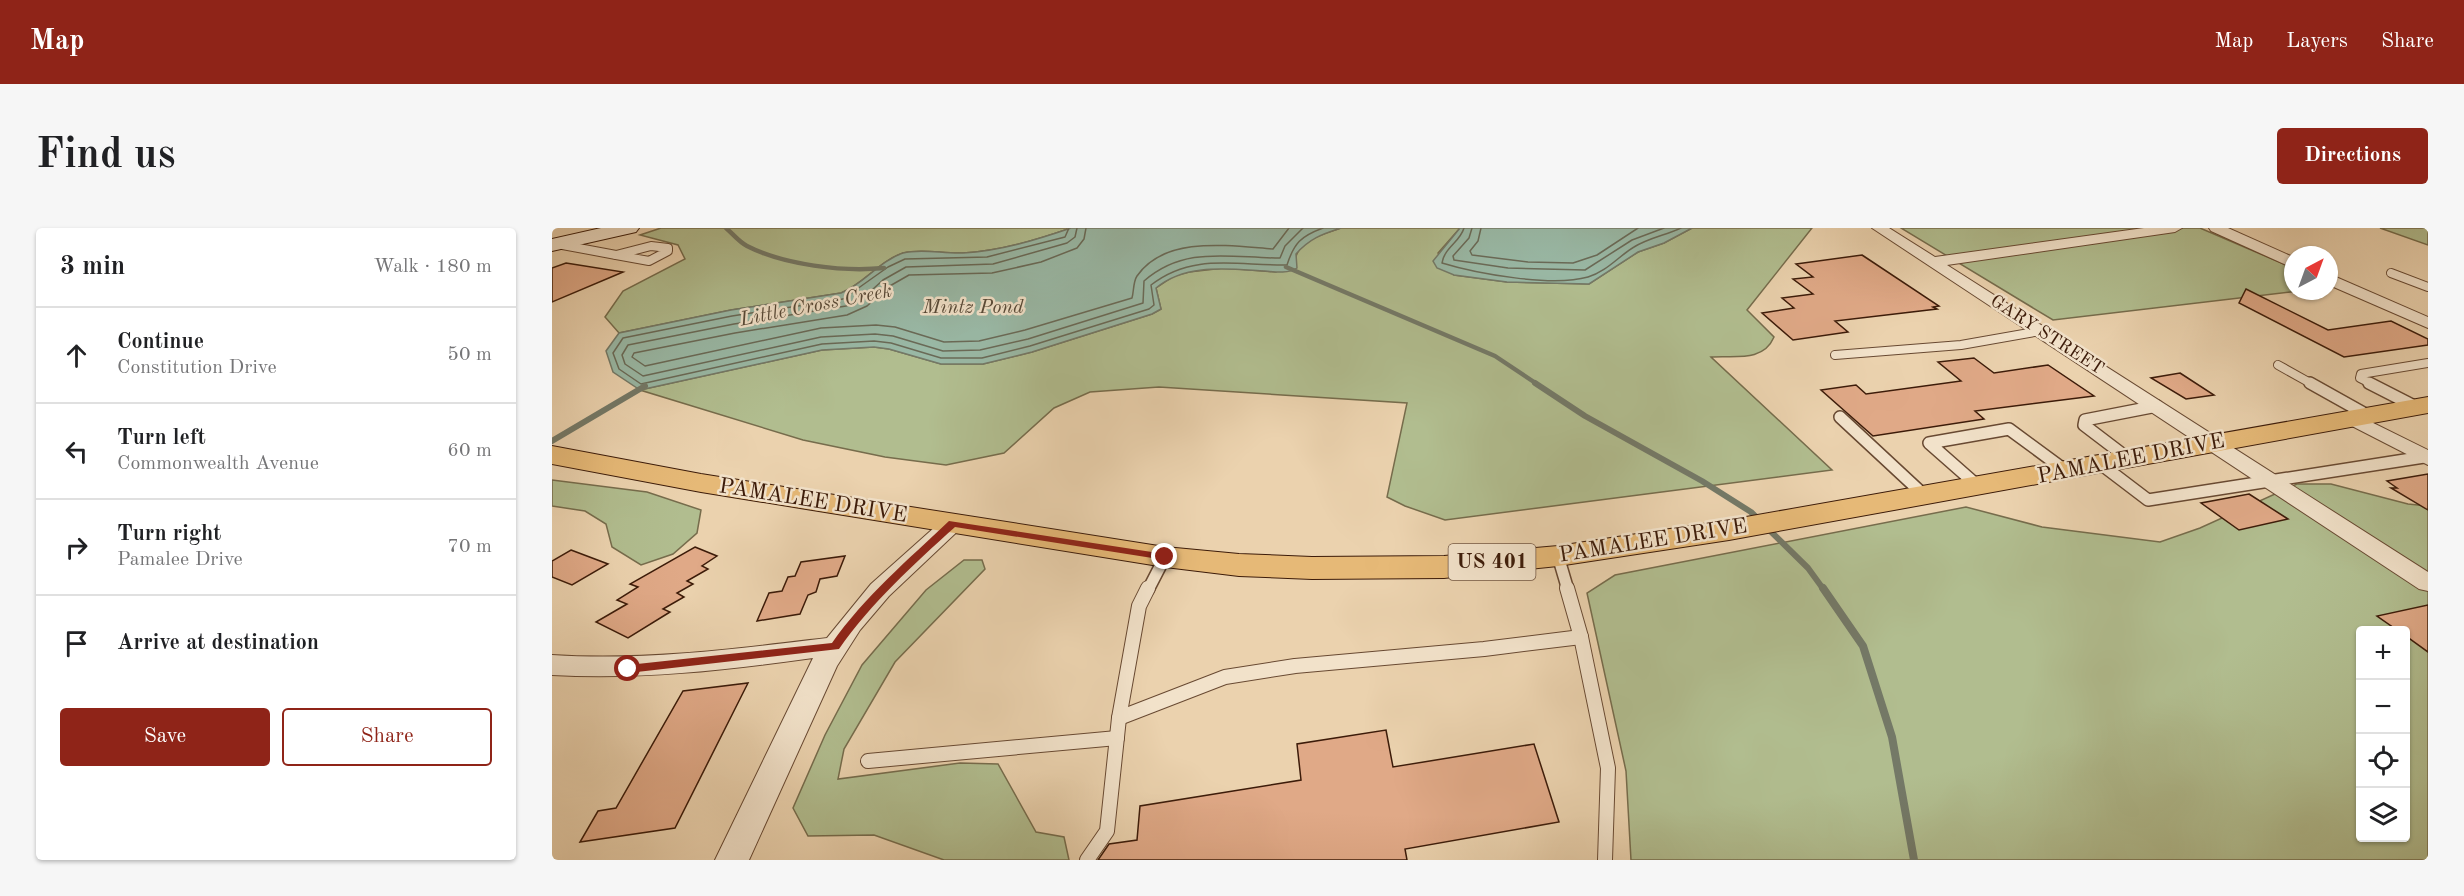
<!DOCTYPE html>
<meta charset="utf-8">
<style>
body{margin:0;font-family:"Old Standard TT",serif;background:#f6f6f6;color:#202124}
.controls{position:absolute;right:18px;bottom:18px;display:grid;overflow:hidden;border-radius:6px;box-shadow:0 2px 4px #0004}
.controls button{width:54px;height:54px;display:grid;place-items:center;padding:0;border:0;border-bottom:2px solid #e0e0e0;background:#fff;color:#202124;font:30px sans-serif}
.compass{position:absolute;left:1732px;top:18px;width:54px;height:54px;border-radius:50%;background:#fff;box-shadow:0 2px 4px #0004;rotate:41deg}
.stop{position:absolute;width:18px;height:18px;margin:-14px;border:4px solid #8f2418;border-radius:50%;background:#fff}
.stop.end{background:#8f2418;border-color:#fff;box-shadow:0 2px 6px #0008}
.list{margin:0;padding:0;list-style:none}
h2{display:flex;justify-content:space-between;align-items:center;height:78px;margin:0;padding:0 24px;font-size:26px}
h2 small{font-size:20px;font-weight:400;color:#757577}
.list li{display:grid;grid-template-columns:39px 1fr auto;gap:18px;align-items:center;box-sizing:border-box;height:96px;padding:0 24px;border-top:2px solid #e0e0e0}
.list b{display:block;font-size:22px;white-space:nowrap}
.list p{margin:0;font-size:20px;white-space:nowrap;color:#757577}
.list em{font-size:20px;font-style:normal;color:#757577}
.actions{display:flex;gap:12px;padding:18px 24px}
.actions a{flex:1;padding:14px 0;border:2px solid #8f2418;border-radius:6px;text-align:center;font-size:21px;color:#8f2418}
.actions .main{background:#8f2418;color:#fff}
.icon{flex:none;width:33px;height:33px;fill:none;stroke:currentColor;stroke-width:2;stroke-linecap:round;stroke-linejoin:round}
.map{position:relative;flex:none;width:1876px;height:632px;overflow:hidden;border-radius:6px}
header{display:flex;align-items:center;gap:36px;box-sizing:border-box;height:84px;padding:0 30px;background:#8f2418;color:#fff}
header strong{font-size:28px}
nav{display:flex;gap:33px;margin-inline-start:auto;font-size:21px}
.intro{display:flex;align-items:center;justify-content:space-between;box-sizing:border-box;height:144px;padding:0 36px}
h1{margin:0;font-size:42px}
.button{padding:15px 27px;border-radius:6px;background:#8f2418;color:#fff;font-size:21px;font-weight:700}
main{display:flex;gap:36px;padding:0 36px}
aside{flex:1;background:#fff;border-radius:6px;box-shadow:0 2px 4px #0004}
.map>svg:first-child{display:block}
.green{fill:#b1bd8f;stroke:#766c4c;stroke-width:1.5;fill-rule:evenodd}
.water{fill:#99b8a5;stroke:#747967;stroke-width:1.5}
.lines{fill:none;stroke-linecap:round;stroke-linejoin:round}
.shore{stroke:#6a6a57;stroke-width:1.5}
.stream-far2{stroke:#747967;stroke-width:4.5}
.stream-far1{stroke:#747967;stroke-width:6}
.stream{stroke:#747967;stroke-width:8}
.building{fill:#e0a987;stroke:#3c1b09;stroke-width:1.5}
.lane-far2-casing{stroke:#684932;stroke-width:10}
.lane-far1-casing{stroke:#684932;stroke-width:14}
.lane-casing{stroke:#684932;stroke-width:16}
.street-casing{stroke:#684932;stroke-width:2}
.secondary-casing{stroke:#3c1b09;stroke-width:2}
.primary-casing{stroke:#3c1b09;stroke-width:2}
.lane-far2{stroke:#f2e2ca;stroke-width:8}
.lane-far1{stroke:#f2e2ca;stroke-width:11}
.lane{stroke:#f2e2ca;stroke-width:14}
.street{fill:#f2e2ca;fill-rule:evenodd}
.secondary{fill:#f2e2ca;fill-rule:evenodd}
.primary{fill:#e6b977;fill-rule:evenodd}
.route{fill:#8f2418}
.labels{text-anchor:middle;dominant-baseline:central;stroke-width:5;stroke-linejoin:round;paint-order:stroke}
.far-street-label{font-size:18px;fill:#3c1b09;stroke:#f2e2ca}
.far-water-label{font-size:20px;font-style:italic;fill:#584a38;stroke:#f2e2ca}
.shield{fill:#f2e2ca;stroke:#735743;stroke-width:1.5}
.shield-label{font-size:21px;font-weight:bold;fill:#3c1b09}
.street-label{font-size:22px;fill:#3c1b09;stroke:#f2e2ca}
</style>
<header>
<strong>Map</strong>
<nav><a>Map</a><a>Layers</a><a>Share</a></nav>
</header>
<div class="intro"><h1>Find us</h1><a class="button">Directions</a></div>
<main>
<aside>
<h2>3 min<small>Walk · 180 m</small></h2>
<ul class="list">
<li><svg class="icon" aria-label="ahead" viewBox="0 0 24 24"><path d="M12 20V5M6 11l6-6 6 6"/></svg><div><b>Continue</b><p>Constitution Drive</p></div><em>50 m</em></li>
<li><svg class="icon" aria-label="left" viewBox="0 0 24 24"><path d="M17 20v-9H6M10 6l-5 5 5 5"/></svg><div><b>Turn left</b><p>Commonwealth Avenue</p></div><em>60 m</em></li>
<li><svg class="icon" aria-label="right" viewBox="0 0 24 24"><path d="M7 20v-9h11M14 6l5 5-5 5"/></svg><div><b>Turn right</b><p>Pamalee Drive</p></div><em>70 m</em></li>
<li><svg class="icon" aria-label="arrive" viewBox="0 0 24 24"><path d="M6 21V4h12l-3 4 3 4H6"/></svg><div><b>Arrive at destination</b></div></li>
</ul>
<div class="actions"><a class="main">Save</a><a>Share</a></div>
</aside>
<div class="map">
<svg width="1876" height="632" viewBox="0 0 1876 632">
<rect width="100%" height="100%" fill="#ebd2ae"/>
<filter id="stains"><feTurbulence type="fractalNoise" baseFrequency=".00333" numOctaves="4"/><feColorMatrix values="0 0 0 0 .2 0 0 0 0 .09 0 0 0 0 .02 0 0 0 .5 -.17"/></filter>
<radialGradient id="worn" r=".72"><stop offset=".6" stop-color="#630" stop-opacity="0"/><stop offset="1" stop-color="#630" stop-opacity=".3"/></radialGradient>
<g class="green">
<path d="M109 0H519C484 12 448 23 411 25 391 26 370 20 351 25 327 33 312 56 289 65L179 82 67 105 53 89 71 63 133 31 126 17 88 7Z"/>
<path d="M789 0H908L886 25 902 47 955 54 1037 56 1086 24 1112 15 1140 0H1260L1195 82 1222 109C1211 135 1181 127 1159 129L1280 242 893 292 853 278 835 269 855 175 607 159 538 164 502 180 452 225 394 237 333 229 251 212 88 162 270 122 322 119 337 121 389 136H431L480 124 600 86 609 81 604 60 622 48 637 44 672 40 724 44 743 32C747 11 772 6 789 0Z"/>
<polygon points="1349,0 1648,0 1741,40 1741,63 1747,63 1501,92"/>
<polygon points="1828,0 1876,0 1876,17"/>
<polygon points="0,252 95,264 149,282 145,305 121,326 89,337 60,319 54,296 33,283 0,278"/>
<path d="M1745 256H1779L1856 276 1876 278V632H1079L1074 543 1035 365 1063 347 1414 279 1490 299 1608 314 1648 300ZM1808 403H1854V610H1808Z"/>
<polygon points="412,332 430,332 433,341 343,434 292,521 286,551 408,535 446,536 484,604 512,609 517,632 392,632 322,607 256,608 241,580 273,507 310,437 374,362"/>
</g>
<g class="water">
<path d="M519 0H789C770 6 757 11 744 26L745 40C736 46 723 44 713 43 676 41 634 35 604 60L609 81 600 86 480 124 431 136H389L337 121 322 119 270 122 88 162 61 144 54 123 67 105 179 82 289 65C312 56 327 33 351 25 370 20 391 26 411 25 448 23 484 12 519 0Z"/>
<polygon points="908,0 1140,0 1112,15 1086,24 1037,56 955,54 902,47 885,40 881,33"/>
</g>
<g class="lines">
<g class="shore">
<path d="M517 0 513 9 435 29 353 31 336 39 291 71 180 88 71 110 61 125 67 141 89 156 270 116 322 113 339 115 389 130H430L478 118 597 81 602 77 599 57C641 24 686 38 735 37 742 15 749 8 771 0"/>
<path d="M525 0 523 9 515 15 441 36 354 39 331 52 310 71 294 78 182 96 76 117 70 127 73 136 91 148 269 109 323 106 341 108 391 123 428 122 476 111 591 75 592 53C633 17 678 30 728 30L733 18 751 0"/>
<path d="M534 0 532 11 525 20 489 34 440 45 357 47 336 59 315 78 295 87 183 105 82 125 80 129 93 138 269 100 324 97 343 99 392 114 427 113 473 102 580 70C582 63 581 54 585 48 613 7 679 18 721 21L737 0"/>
<path d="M912 0C908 14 892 20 890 35 926 46 1000 59 1036 49 1054 44 1067 28 1082 19 1096 10 1114 7 1129 0"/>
<polyline points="920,0 917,10 901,28 902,32 956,40 1033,42 1080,12 1112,0"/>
<polyline points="929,0 926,13 918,23 920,27 976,34 1021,35 1045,27 1086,0"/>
</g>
<g class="stream-far2">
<path d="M174 0C181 6 187 14 195 18 232 37 291 44 332 40"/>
<polyline points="734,39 943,128 985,156"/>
</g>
<g class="stream-far1">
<polyline points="983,155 1033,188 1150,253 1199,284 1256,340 1272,362"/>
<polyline points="0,213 93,158"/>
</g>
<polyline class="stream" points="1271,360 1311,418 1340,509 1362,632"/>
</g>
<g class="building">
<polygon points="1310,27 1387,78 1381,79 1385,81 1283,93 1296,104 1241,112 1210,85 1242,80 1230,70 1261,66 1241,51 1261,49 1244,36"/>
<polygon points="14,35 71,44 0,74 0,40"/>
<polygon points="1694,61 1776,102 1839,93 1876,111 1876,117 1792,129 1687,75"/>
<polygon points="1422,130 1442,145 1496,137 1542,168 1423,183 1432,191 1321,208 1269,162 1304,157 1314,166 1409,153 1386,134"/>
<polygon points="1628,145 1662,167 1634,171 1599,150"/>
<polygon points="1876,246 1876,282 1839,260 1845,260 1835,253"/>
<polygon points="1697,266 1736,291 1687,302 1649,275"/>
<polygon points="143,319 165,328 150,338 156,341 135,353 141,356 125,365 132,369 111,381 118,384 76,410 44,394 75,376 65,372 86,359 78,356"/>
<polygon points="19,322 56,336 20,357 0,349 0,333"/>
<polygon points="293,328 285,348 268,351 264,364 256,367 248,386 205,393 217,365 230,363 236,349 243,348 249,334"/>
<polygon points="1876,377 1876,424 1854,408 1854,402 1845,402 1825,388"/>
<polygon points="196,455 123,600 28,614 46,583 64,580 131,463"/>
<polygon points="834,502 841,539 982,516 1007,594 853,621 855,632 546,632 557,616 585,612 588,578 749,552 745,516"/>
</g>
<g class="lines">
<defs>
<g id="lane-far2">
<polyline points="5,16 64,27"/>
<polygon points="99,18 116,20 116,23 97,33 64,27"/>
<polyline points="1839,45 1876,59"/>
<polyline points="1283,127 1409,117 1488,103"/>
<polyline points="1726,137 1760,156"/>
<polyline points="1820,156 1808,150 1809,146 1876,135"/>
</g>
<g id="lane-far1">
<polyline points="1758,155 1817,188"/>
<polyline points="1817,155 1864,179"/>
<polyline points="1288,189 1373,268"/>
<polyline points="1578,232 1532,197 1533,192 1605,178"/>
<polyline points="1550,237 1596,272 1872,229"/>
<polyline points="1427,259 1377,215 1457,201 1514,243"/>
<polyline points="1006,328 1016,362"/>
<polyline points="596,362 613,329"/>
</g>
<g id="lane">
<polyline points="1015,360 1029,409 1056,540 1053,632"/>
<polyline points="567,490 673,449 743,438 932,421 1029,409"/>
<polyline points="316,533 565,510"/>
<polyline points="535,632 555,603 567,490 587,378 596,360"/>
</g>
<g id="street">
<polygon points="1320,0 1337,0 1383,29 1592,0 1630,0 1623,4 1395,37 1876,344 1876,363 1867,361"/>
<polygon points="1657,0 1676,0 1741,29 1741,40 1659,3"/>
<polygon points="1777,46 1876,89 1876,100 1777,57"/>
<polygon points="1803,186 1876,222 1876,237 1796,196 1793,192 1796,188"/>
<path d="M401 288 409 290 413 295 409 300 337 368 308 402 285 438 197 632H163L261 430C174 442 88 452 0 447V427C93 433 183 421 275 410L319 356 393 290Z"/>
</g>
<polygon id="secondary" points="49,0 87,0 84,4 0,23 0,11"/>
<polygon id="primary" points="1876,169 1876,185 1177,312 1006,338 892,350 760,351 687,348 613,339 149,264 0,236 0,218 149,246 613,319 687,326 760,329 892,328 1006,318 1177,292"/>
</defs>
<use href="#lane-far2" class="lane-far2-casing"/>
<use href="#lane-far1" class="lane-far1-casing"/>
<use href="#lane" class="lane-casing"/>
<use href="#street" class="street-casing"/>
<use href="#secondary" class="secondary-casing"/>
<use href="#primary" class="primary-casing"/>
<use href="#lane-far2" class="lane-far2"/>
<use href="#lane-far1" class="lane-far1"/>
<use href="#lane" class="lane"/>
<use href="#street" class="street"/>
<use href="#secondary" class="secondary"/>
<use href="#primary" class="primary"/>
</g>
<path class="route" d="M397 293 613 326 618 329 613 332 403 299C361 337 320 374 287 421L76 445 71 441 76 437 280 415C313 368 356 332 397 293Z"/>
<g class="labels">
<g class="far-street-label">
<text transform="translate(1495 107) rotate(33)">GARY STREET</text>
</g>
<g class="far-water-label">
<text transform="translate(264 78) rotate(-11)">Little Cross Creek</text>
<text x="421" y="80">Mintz Pond</text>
</g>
<rect class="shield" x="896.5" y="316" width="87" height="36" rx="4.5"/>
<g class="shield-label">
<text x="940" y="334">US 401</text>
</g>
<g class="street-label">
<text transform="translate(1579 231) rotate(-11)">PAMALEE DRIVE</text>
<text transform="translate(261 273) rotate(9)">PAMALEE DRIVE</text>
<text transform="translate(1101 313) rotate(-9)">PAMALEE DRIVE</text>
</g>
</g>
<rect width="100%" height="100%" filter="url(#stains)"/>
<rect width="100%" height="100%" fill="url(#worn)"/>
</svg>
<div class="controls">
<button>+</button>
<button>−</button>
<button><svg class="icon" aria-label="locate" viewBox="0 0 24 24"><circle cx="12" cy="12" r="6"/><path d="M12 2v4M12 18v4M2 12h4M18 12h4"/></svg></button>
<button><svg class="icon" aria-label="layers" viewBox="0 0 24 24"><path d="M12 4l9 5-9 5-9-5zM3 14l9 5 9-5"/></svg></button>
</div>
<svg class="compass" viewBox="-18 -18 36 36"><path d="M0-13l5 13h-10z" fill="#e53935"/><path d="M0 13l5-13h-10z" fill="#757577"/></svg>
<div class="stop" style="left:76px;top:441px"></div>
<div class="stop end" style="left:613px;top:329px"></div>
</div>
</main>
